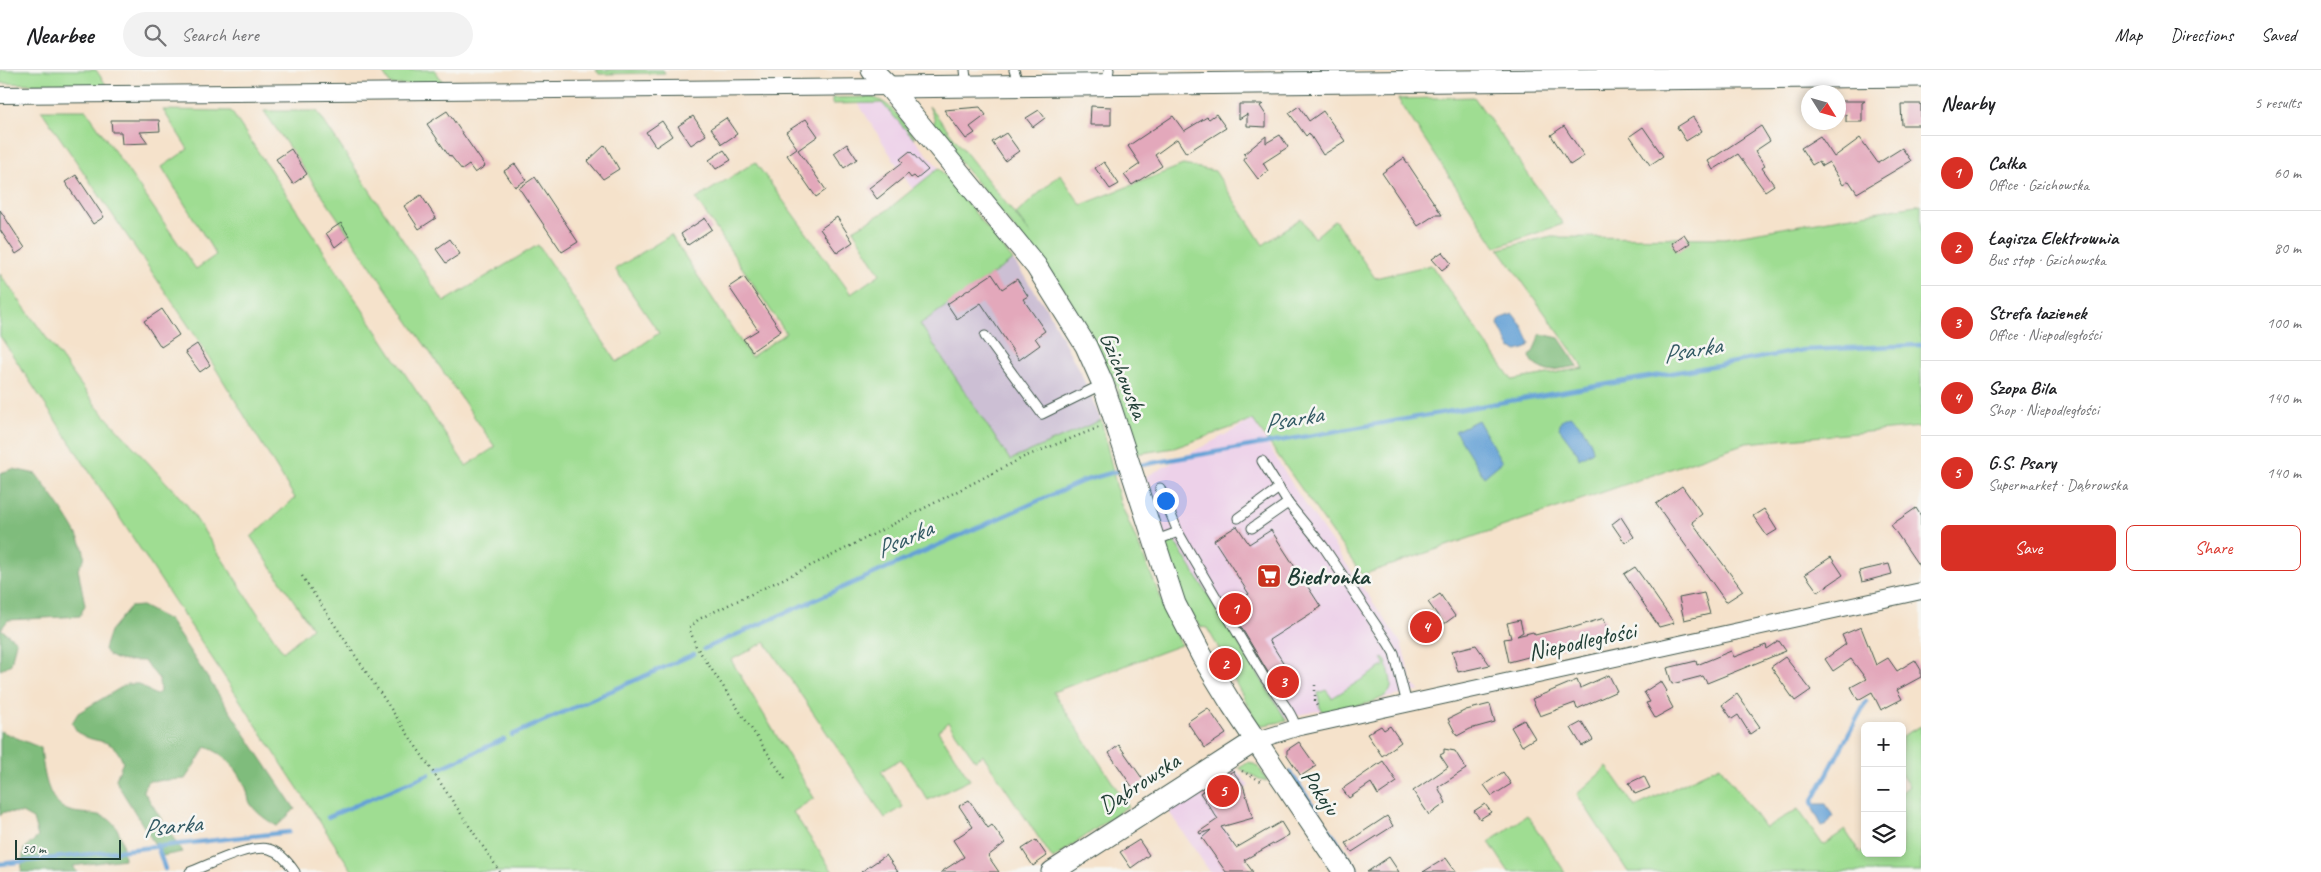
<!DOCTYPE html>
<meta charset="utf-8">
<style>
body{margin:0;font-family:Caveat,sans-serif;background:#f2f2f2;color:#202124}
.controls{position:absolute;right:15px;bottom:15px;display:grid;overflow:hidden;border-radius:8px;box-shadow:0 2px 8px #0003}
.controls button{width:45px;height:45px;display:grid;place-items:center;padding:0;border:0;border-bottom:1px solid #e0e0e0;background:#fff;color:#202124;font:25px sans-serif}
.compass{position:absolute;left:1801px;top:15px;width:45px;height:45px;border-radius:50%;background:#fff;box-shadow:0 2px 8px #0003;rotate:127deg}
.scale{position:absolute;left:15px;bottom:12px;width:106px;box-sizing:border-box;padding-left:5px;border:2px solid #1f3d34;border-top:0;font-size:14px;line-height:18px;white-space:nowrap;color:#1f3d34;-webkit-text-stroke:4px #f6f6f2;paint-order:stroke}
.you{position:absolute;left:1165px;top:430px;width:18px;height:18px;margin:-12px;border:4px solid #fff;border-radius:50%;background:#1a73e8;box-shadow:0 0 0 8px #1a73e833}
.badge{display:grid;place-items:center;width:32px;height:32px;border-radius:50%;background:#d93025;color:#fff;font-size:16px;font-weight:700}
.pin{position:absolute;translate:-50% -50%;border:2px solid #fff;box-shadow:0 1px 5px #0006}
.list{margin:0;padding:0;list-style:none}
h2{display:flex;justify-content:space-between;align-items:center;height:65px;margin:0;padding:0 20px;font-size:21px}
h2 small{font-size:16px;font-weight:400;color:#757577}
.list li{display:grid;grid-template-columns:32px 1fr auto;gap:15px;align-items:center;box-sizing:border-box;height:75px;padding:0 20px;border-top:1px solid #e0e0e0}
.list b{display:block;font-size:19px;white-space:nowrap}
.list p{margin:0;font-size:16px;white-space:nowrap;color:#757577}
.list em{font-size:16px;font-style:normal;color:#757577}
.actions{display:flex;gap:10px;padding:15px 20px}
.actions a{flex:1;padding:11px 0;border:1px solid #d93025;border-radius:8px;text-align:center;font-size:18px;color:#d93025}
.actions .main{background:#d93025;color:#fff}
.icon{flex:none;width:28px;height:28px;fill:none;stroke:currentColor;stroke-width:2;stroke-linecap:round;stroke-linejoin:round}
.map{position:relative;flex:none;width:1921px;height:802px;overflow:hidden}
header{display:flex;align-items:center;gap:30px;box-sizing:border-box;height:70px;padding:0 25px;background:#fff;border-bottom:1px solid #e0e0e0}
header strong{font-size:24px}
nav{display:flex;gap:28px;margin-inline-start:auto;font-size:18px}
.search{width:350px;height:45px;background:#f2f2f2;display:flex;align-items:center;gap:12px;box-sizing:border-box;padding:0 18px;border-radius:28px;color:#757577;font-size:19px}
main{display:flex}
aside{flex:1;background:#fff}
.map>svg:first-child{display:block}
.built{fill:#edd1e9}
.industrial{fill:#ccbfd4}
.green{fill:#9fdd92;stroke:#5f8d63}
.forest{fill:#7fbc7c;stroke:#4f7c58}
.water{fill:#65a1d6;stroke:#426f85}
.lines{fill:none;stroke-linecap:round;stroke-linejoin:round}
.stream{stroke:#65a1d6;stroke-width:4.5}
.building{fill:#e3a8bb}
.service-casing{stroke:#3f564b;stroke-width:11}
.minor-casing{stroke:#3f564b;stroke-width:18}
.tertiary-casing{stroke:#3f564b;stroke-width:23}
.path{stroke:#3f564b;stroke-width:2.5;stroke-dasharray:1 4;stroke-linecap:butt}
.service{stroke:#fff;stroke-width:9}
.minor{stroke:#fff;stroke-width:16}
.tertiary{stroke:#fff;stroke-width:21}
.labels{text-anchor:middle;dominant-baseline:central;stroke-width:5;stroke-linejoin:round;paint-order:stroke}
.street-label{font-size:24px;fill:#1f3d34;stroke:#f6f6f2}
.poi-label{font-size:24px;font-weight:bold;fill:#1f3d34;stroke:#f6f6f2;text-anchor:start}
.water-label{font-size:25px;font-style:italic;fill:#345b65;stroke:#f6f6f2}
</style>
<header>
<strong>Nearbee</strong>
<div class="search"><svg class="icon" aria-label="search" viewBox="0 0 24 24"><circle cx="10" cy="10" r="6"/><path d="M15 15l6 6"/></svg>Search here</div>
<nav><a>Map</a><a>Directions</a><a>Saved</a></nav>
</header>
<main>
<div class="map">
<svg width="1921" height="802" viewBox="0 0 1921 802">
<rect width="100%" height="100%" fill="#f6f6f2"/>
<filter id="ink" filterUnits="userSpaceOnUse"><feTurbulence type="fractalNoise" baseFrequency=".02" numOctaves="2"/><feDisplacementMap in="SourceGraphic" scale="10" xChannelSelector="R" yChannelSelector="G"/><feConvolveMatrix kernelMatrix="1 2 1 2 8 2 1 2 1" color-interpolation-filters="sRGB"/></filter>
<filter id="wash" filterUnits="userSpaceOnUse"><feTurbulence type="fractalNoise" baseFrequency=".0096" numOctaves="4" result="noise"/><feDisplacementMap in="SourceGraphic" scale="20" xChannelSelector="R" yChannelSelector="G"/><feGaussianBlur stdDeviation="1.12" result="paint"/><feColorMatrix in="noise" values="0 0 0 0 0 0 0 0 0 0 0 0 0 0 0 0 0 1.4 0 .05"/><feComposite in="paint" operator="in"/></filter>
<g filter="url(#wash)">
<rect width="100%" height="100%" fill="#f5e2cb"/>
<g class="built">
<polygon points="858,33 884,34 939,98 912,119"/>
<polygon points="1253,350 1299,425 1401,573 1413,615 1420,621 1262,652 1249,636 1212,560 1164,480 1145,407"/>
<polygon points="1234,697 1249,716 1213,741 1248,794 1236,802 1210,802 1167,739"/>
</g>
<polygon class="industrial" points="1013,190 1047,239 1082,306 1101,350 1010,390 919,254"/>
<g class="green">
<polygon points="0,0 96,0 107,16 0,13"/>
<polygon points="381,0 435,0 444,14 391,15"/>
<polygon points="596,0 663,0 665,3 599,4"/>
<path d="M870 27C891 31 902 51 914 66V69L882 33 832 34V28Z"/>
<polygon points="1474,27 1563,154 1496,177 1398,29"/>
<polygon points="929,36 1031,165 1016,144 1060,104 1081,135 1183,95 1215,101 1263,175 1301,148 1314,168 1335,150 1375,208 1431,195 1512,310 1584,298 1499,179 1547,167 1725,168 1921,134 1921,357 1746,373 1362,505 1253,350 1174,378 1135,384 1117,318 1065,221 931,56 935,51"/>
<polygon points="41,40 86,40 196,199 216,185 162,97 188,79 163,40 231,41 466,396 495,377 264,41 317,41 444,232 538,175 617,292 659,263 615,199 671,165 751,287 786,263 696,129 755,92 851,224 880,204 853,160 886,141 939,98 1013,190 920,254 1010,390 1101,350 1120,432 1181,575 1053,622 1128,736 1053,789 983,685 975,690 948,652 938,661 970,710 928,730 901,689 881,701 903,737 885,748 765,572 731,590 814,728 793,742 833,802 353,802 0,266 0,204 97,337 187,435 283,582 312,558 251,467 295,428 197,268"/>
<polygon points="1173,469 1273,628 1287,651 1263,655 1258,654 1226,595 1230,592 1224,581 1221,582 1207,558 1201,557 1186,539 1165,477"/>
<path d="M1383 588 1386 591C1388 599 1392 610 1391 618 1388 634 1338 639 1324 642L1320 638 1318 623 1326 620 1332 628 1385 595 1382 589Z"/>
<polygon points="1921,656 1921,802 1628,802 1577,724 1607,697 1635,737 1720,696 1765,758 1798,739 1823,775 1845,760 1860,783 1865,780 1865,783 1902,783 1902,722 1909,716 1902,706 1902,666"/>
<polygon points="1249,692 1258,696 1267,711 1259,709 1239,698"/>
<polygon points="1527,745 1565,802 1509,802 1489,772"/>
</g>
<g class="forest">
<path d="M1541 264 1559 268 1578 296 1547 301 1532 293 1530 286C1537 278 1535 272 1541 264Z"/>
<path d="M13 399 36 404C47 419 89 473 84 489 83 492 79 496 78 499L85 535 80 546 8 550 1 559 16 571 11 594 0 600V403Z"/>
<path d="M142 536 169 550 295 739 277 756C268 751 256 743 250 733 248 729 248 723 246 718 238 699 226 684 206 677L185 709 148 711 143 720 182 782 162 786 118 715 116 709 123 692C112 664 97 676 79 663 76 661 74 656 72 653L78 643 127 614H139L155 625 160 622 159 609 144 591C130 590 112 594 104 579L110 561 130 537Z"/>
<path d="M0 661 41 678C43 696 45 719 57 733 75 753 107 732 119 763 123 771 123 781 124 789L73 796 77 802H21L24 779 38 767 33 749 22 743 4 742 0 746Z"/>
</g>
<g class="water">
<polygon points="1513,244 1523,257 1530,273 1527,278 1517,281 1510,278 1498,254 1500,249"/>
<path d="M1570 346C1580 352 1592 370 1593 381L1579 389 1577 382 1559 358 1562 349Z"/>
<polygon points="1478,350 1502,392 1484,407 1455,361"/>
<polygon points="1815,734 1826,734 1833,746 1826,756 1822,756 1813,739"/>
</g>
<g class="lines">
<g class="stream">
<polyline points="1135,396 1804,280 1921,275"/>
<polyline points="704,579 1083,411 1125,399"/>
<polyline points="512,665 694,584"/>
<polyline points="438,699 504,669"/>
<polyline points="1290,702 1358,802"/>
<polyline points="1814,736 1812,732 1866,632"/>
<polyline points="328,747 429,704"/>
<polyline points="157,775 165,799"/>
<polyline points="0,794 289,762"/>
</g>
</g>
<g id="blocks">
<g class="building">
<polygon points="1840,31 1865,31 1862,33 1862,52 1846,52 1846,44 1840,48"/>
<polygon points="1239,34 1263,34 1260,36 1266,45 1266,57 1247,56 1247,44 1239,49"/>
<polygon points="1901,34 1921,34 1921,55 1902,55"/>
<polygon points="1091,36 1111,37 1111,55 1090,55"/>
<polygon points="1299,36 1309,51 1323,41 1345,71 1323,85 1309,63 1306,66 1289,43"/>
<polygon points="980,37 986,45 970,57 975,63 966,69 944,40"/>
<polygon points="1039,40 1045,48 1033,57 1026,48"/>
<polygon points="447,41 485,96 475,103 469,95 462,100 450,85 449,86 427,54"/>
<polygon points="1216,44 1226,58 1186,83 1177,69 1155,85 1162,96 1132,115 1124,105 1140,94 1128,76 1173,46 1184,61 1207,47 1209,49"/>
<polygon points="693,46 706,65 691,75 678,56"/>
<polygon points="1693,47 1702,61 1686,71 1677,57"/>
<polygon points="726,48 737,64 722,74 711,58"/>
<polygon points="806,49 818,66 798,80 826,120 816,127 787,85 797,78 786,62"/>
<polygon points="111,50 159,50 160,61 140,62 148,73 122,74 121,62 112,62"/>
<polygon points="662,51 672,66 656,77 646,62"/>
<polygon points="1564,56 1584,86 1570,95 1551,65"/>
<polygon points="1761,56 1770,71 1755,81 1765,96 1762,98 1774,115 1765,121 1738,84 1713,100 1708,91"/>
<polygon points="1643,57 1663,86 1650,95 1630,66"/>
<polygon points="1006,63 1019,81 1005,91 992,72"/>
<polygon points="1280,65 1288,77 1263,93 1268,101 1258,109 1243,89 1246,87 1244,84 1266,66 1266,73"/>
<polygon points="1820,66 1834,87 1860,68 1878,93 1902,78 1911,91 1857,123 1849,111 1843,115 1829,92 1822,96 1819,91 1812,95 1801,78"/>
<polygon points="847,74 857,89 844,98 834,83"/>
<polygon points="605,75 619,99 603,109 588,91"/>
<polygon points="291,79 307,104 293,114 276,89"/>
<polygon points="724,80 731,90 716,99 709,90"/>
<polygon points="910,81 928,100 917,109 914,106 911,108 908,104 877,129 869,118 903,92 900,89"/>
<polygon points="1404,88 1442,145 1435,145 1418,156 1382,103"/>
<polygon points="1104,92 1119,114 1110,119 1095,98"/>
<polygon points="515,94 526,110 515,117 504,101"/>
<polygon points="76,105 104,147 93,154 65,112"/>
<polygon points="535,107 578,172 562,182 519,118"/>
<polygon points="421,125 436,148 419,159 404,136"/>
<polygon points="0,140 25,178 16,184 0,160"/>
<polygon points="837,147 853,172 837,183 820,159"/>
<polygon points="705,148 712,159 688,175 681,164"/>
<polygon points="341,153 349,166 335,177 326,163"/>
<polygon points="1684,164 1690,173 1677,182 1671,173"/>
<polygon points="450,169 460,184 446,193 436,179"/>
<polygon points="1442,182 1451,193 1442,200 1432,189"/>
<polygon points="992,204 1002,219 1017,209 1028,226 1023,229 1045,261 1035,268 1040,275 1019,290 981,233 957,249 947,234"/>
<polygon points="744,207 781,261 752,281 743,269 758,260 729,217"/>
<polygon points="162,239 179,265 161,277 144,251"/>
<polygon points="197,274 210,295 200,302 185,282"/>
<polygon points="1682,416 1702,444 1692,452 1743,521 1726,532 1656,434"/>
<polygon points="1916,438 1921,446 1921,499 1891,455"/>
<polygon points="1764,439 1777,460 1767,466 1753,446"/>
<polygon points="1621,447 1634,467 1625,473 1612,454"/>
<polygon points="1237,456 1249,474 1271,460 1321,537 1269,570 1296,613 1282,621 1269,604 1229,537 1249,524 1214,470"/>
<polygon points="1831,487 1843,505 1818,522 1805,504"/>
<polygon points="1889,494 1892,504 1862,512 1859,501"/>
<polygon points="1635,497 1645,511 1674,553 1659,557 1624,504"/>
<polygon points="1704,523 1710,544 1684,550 1679,528"/>
<polygon points="1440,524 1455,546 1444,554 1428,532"/>
<polygon points="1604,548 1609,566 1509,592 1504,569 1511,568 1507,553 1520,550 1523,562 1517,566 1533,562 1535,565 1571,556 1572,558"/>
<polygon points="1861,557 1876,595 1888,588 1897,601 1915,590 1921,600 1921,607 1897,620 1902,629 1881,640 1872,622 1858,630 1851,617 1866,609 1851,589 1833,601 1825,589 1846,574 1842,565"/>
<polygon points="1779,571 1786,581 1707,613 1703,606 1672,614 1667,598 1696,591 1697,595 1731,581 1734,587 1766,575 1767,579"/>
<polygon points="1476,575 1490,595 1458,602 1452,581"/>
<polygon points="1785,587 1811,620 1795,631 1771,597"/>
<polygon points="1609,605 1617,621 1577,639 1575,633 1540,646 1532,629 1577,610 1580,618"/>
<polygon points="1661,611 1667,621 1665,623 1673,638 1655,648 1646,633 1650,632 1644,622"/>
<polygon points="1737,624 1760,657 1750,664 1738,645 1732,649 1722,635"/>
<polygon points="1490,634 1495,652 1470,659 1457,666 1448,649 1466,640"/>
<polygon points="1208,638 1226,664 1205,678 1187,652"/>
<polygon points="1524,650 1535,668 1522,676 1511,657"/>
<polygon points="1582,652 1593,670 1582,676 1571,658"/>
<polygon points="1381,656 1384,660 1390,656 1401,672 1382,686 1367,664"/>
<polygon points="1299,672 1316,696 1301,706 1287,685 1287,680"/>
<polygon points="1119,675 1144,711 1133,718 1109,683"/>
<polygon points="1444,679 1455,681 1466,699 1438,717 1446,733 1429,745 1413,721 1448,697 1440,685 1444,683"/>
<polygon points="1383,691 1397,712 1378,725 1371,713 1349,728 1342,719"/>
<polygon points="1233,701 1243,715 1253,748 1221,757 1236,778 1281,752 1289,765 1244,790 1253,802 1226,802 1202,768 1211,760 1200,764 1199,762 1218,749 1200,723"/>
<polygon points="1503,702 1511,714 1492,726 1484,715"/>
<polygon points="1644,706 1650,718 1635,724 1629,713"/>
<polygon points="969,730 988,758 992,755 1005,773 988,786 999,802 941,802 964,787 953,770 973,757 959,736"/>
<polygon points="1485,734 1491,742 1480,749 1474,741"/>
<polygon points="1387,746 1393,756 1352,782 1346,773"/>
<polygon points="1036,770 1047,786 1033,796 1022,779"/>
<polygon points="1139,770 1149,785 1131,798 1120,782"/>
<polygon points="886,785 898,802 861,802"/>
<polygon points="1389,787 1399,802 1367,802"/>
<polygon points="1446,788 1456,802 1423,802"/>
</g>
</g>
</g>
<g filter="url(#ink)">
<use href="#blocks" fill-opacity="0" stroke="#3f564b" stroke-width="1"/>
<g class="lines">
<defs>
<g id="service">
<polyline points="965,0 967,17"/>
<polyline points="1014,0 1019,16"/>
<polyline points="1106,15 1109,0"/>
<polyline points="985,266 1042,344 1103,314"/>
<polyline points="1262,391 1288,433"/>
<polyline points="1160,418 1178,462"/>
<polyline points="1238,448 1279,418"/>
<polyline points="1252,458 1288,433 1323,476 1388,573 1394,583 1407,634"/>
<path d="M1154 471 1178 462C1206 511 1235 559 1264 607 1274 621 1293 643 1296 658"/>
<path d="M190 802C209 795 249 774 269 779 280 782 289 793 295 802"/>
</g>
<g id="minor">
<polyline points="0,25 889,17"/>
<polyline points="1255,671 1296,658 1921,521"/>
</g>
<g id="tertiary">
<polyline points="872,0 889,17 1036,196 1086,276 1103,314 1175,534 1202,586 1232,635 1344,802"/>
<polyline points="889,17 1921,6"/>
<polyline points="1052,802 1255,671"/>
</g>
</defs>
<use href="#service" class="service-casing"/>
<use href="#minor" class="minor-casing"/>
<use href="#tertiary" class="tertiary-casing"/>
<g class="path">
<polyline points="302,506 500,802"/>
<polyline points="1315,615 1315,632 1318,638"/>
<polyline points="1242,701 1261,711"/>
<polyline points="785,709 696,576 689,558 699,549 829,487 1024,387 1100,357"/>
</g>
<use href="#service" class="service"/>
<use href="#minor" class="minor"/>
<use href="#tertiary" class="tertiary"/>
</g>
</g>
<defs>
<symbol id="supermarket-square" viewBox="-11 -11 22 22"><rect x="-9" y="-9" width="18" height="18" rx="4" fill="#c8321e" stroke="#f6f6f2"/><path d="M-6-5.5h2.5l.6 2H6L4.5 2H-2.5L-4.4-4H-6ZM-1.5 3.2a1.3 1.3 0 1 0 .1 0ZM3 3.2a1.3 1.3 0 1 0 .1 0Z" fill="#fff"/></symbol>
</defs>
<g fill-rule="evenodd">
<use href="#supermarket-square" x="1255" y="492" width="28" height="28"/>
</g>
<g class="labels">
<g class="street-label">
<text transform="translate(1124 305) rotate(68)">Gzichowska</text>
<text transform="translate(1582 571) rotate(-12)">Niepodległości</text>
<text transform="translate(1139 713) rotate(-33)">Dąbrowska</text>
<text transform="translate(1321 722) rotate(56)">Pokoju</text>
</g>
<g class="poi-label">
<text x="1286" y="506">Biedronka</text>
</g>
<g class="water-label">
<text transform="translate(1692 280) rotate(-10)">Psarka</text>
<text transform="translate(1293 349) rotate(-10)">Psarka</text>
<text transform="translate(904 469) rotate(-24)">Psarka</text>
<text transform="translate(172 756) rotate(-6)">Psarka</text>
</g>
</g>
</svg>
<div class="controls">
<button>+</button>
<button>−</button>
<button><svg class="icon" aria-label="layers" viewBox="0 0 24 24"><path d="M12 4l9 5-9 5-9-5zM3 14l9 5 9-5"/></svg></button>
</div>
<svg class="compass" viewBox="-18 -18 36 36"><path d="M0-13l5 13h-10z" fill="#e53935"/><path d="M0 13l5-13h-10z" fill="#757577"/></svg>
<div class="scale">50 m</div>
<div class="you"></div>
<div class="pin badge" style="left:1235px;top:539px">1</div>
<div class="pin badge" style="left:1225px;top:594px">2</div>
<div class="pin badge" style="left:1283px;top:612px">3</div>
<div class="pin badge" style="left:1426px;top:557px">4</div>
<div class="pin badge" style="left:1223px;top:721px">5</div>
</div>
<aside>
<h2>Nearby<small>5 results</small></h2>
<ul class="list">
<li><span class="badge">1</span><div><b>Całka</b><p>Office · Gzichowska</p></div><em>60 m</em></li>
<li><span class="badge">2</span><div><b>Łagisza Elektrownia</b><p>Bus stop · Gzichowska</p></div><em>80 m</em></li>
<li><span class="badge">3</span><div><b>Strefa łazienek</b><p>Office · Niepodległości</p></div><em>100 m</em></li>
<li><span class="badge">4</span><div><b>Szopa Bila</b><p>Shop · Niepodległości</p></div><em>140 m</em></li>
<li><span class="badge">5</span><div><b>G.S. Psary</b><p>Supermarket · Dąbrowska</p></div><em>140 m</em></li>
</ul>
<div class="actions"><a class="main">Save</a><a>Share</a></div>
</aside>
</main>
